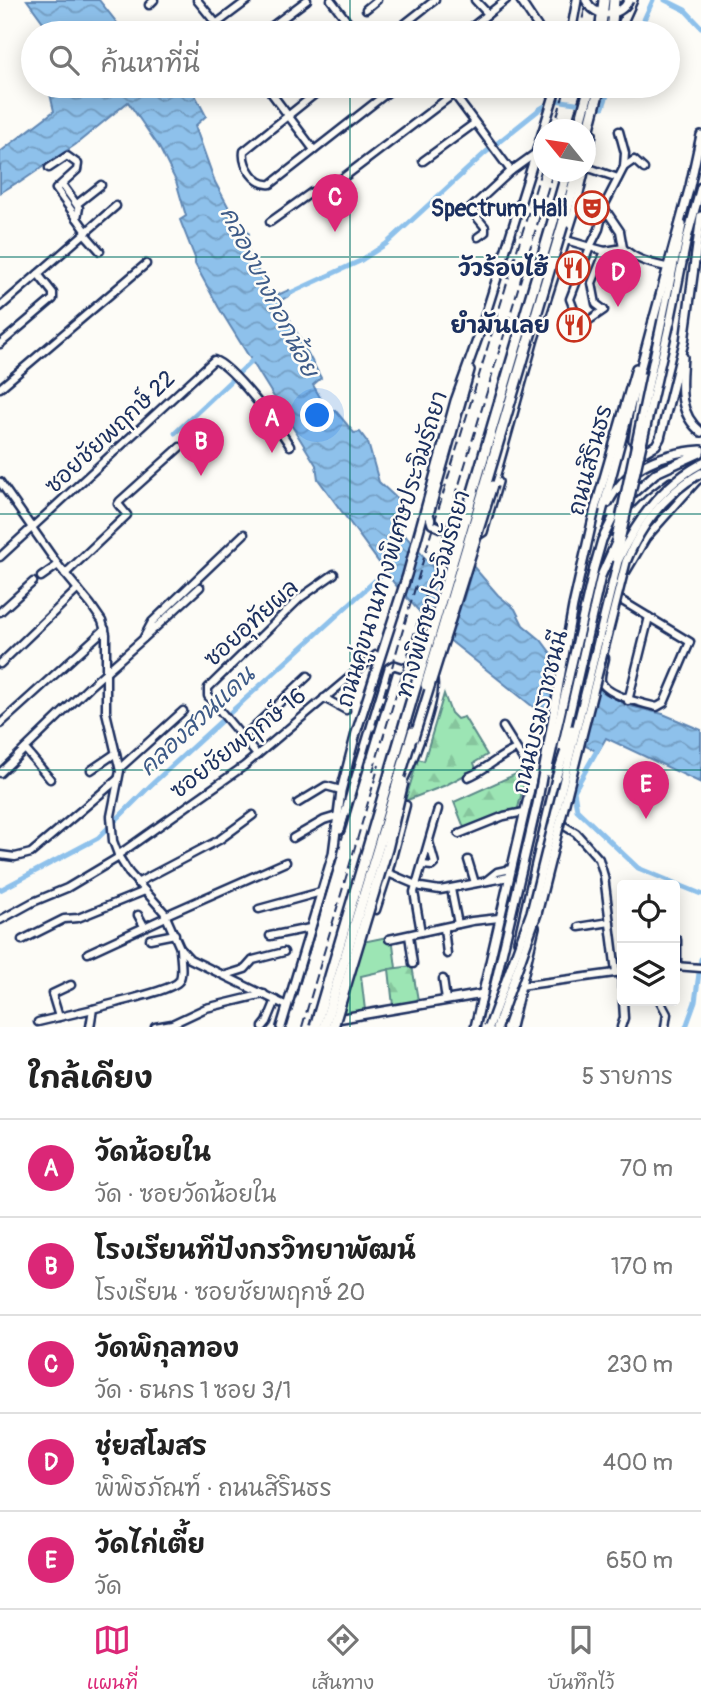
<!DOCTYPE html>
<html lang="th">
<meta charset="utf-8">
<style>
body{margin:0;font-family:Pangolin,"Playpen Sans Thai",sans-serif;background:#f6f6f6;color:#222}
.controls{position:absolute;right:21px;bottom:21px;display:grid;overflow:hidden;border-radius:7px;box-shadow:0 4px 18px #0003}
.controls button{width:63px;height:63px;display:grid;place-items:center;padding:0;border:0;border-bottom:2px solid #e0e0e0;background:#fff;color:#222;font:35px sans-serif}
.compass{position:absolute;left:533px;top:119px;width:63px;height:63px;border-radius:50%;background:#fff;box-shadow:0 4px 18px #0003;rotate:300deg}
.you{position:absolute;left:318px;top:416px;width:24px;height:24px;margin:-18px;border:5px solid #fff;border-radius:50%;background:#1a73e8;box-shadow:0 0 0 10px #1a73e833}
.badge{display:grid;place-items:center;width:46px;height:46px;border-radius:50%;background:#db2777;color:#fff;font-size:23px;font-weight:700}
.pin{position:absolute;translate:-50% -58px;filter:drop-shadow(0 2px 4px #0008)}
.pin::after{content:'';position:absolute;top:37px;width:24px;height:21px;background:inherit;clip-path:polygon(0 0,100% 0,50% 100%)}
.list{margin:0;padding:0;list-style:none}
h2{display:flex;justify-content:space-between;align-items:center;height:91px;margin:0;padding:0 28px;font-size:30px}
h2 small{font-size:23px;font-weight:400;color:#767676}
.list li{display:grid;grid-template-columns:46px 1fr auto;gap:21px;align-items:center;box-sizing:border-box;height:98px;padding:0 28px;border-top:2px solid #e0e0e0}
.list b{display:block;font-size:26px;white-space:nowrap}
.list p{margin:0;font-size:23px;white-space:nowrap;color:#767676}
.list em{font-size:23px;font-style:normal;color:#767676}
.icon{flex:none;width:38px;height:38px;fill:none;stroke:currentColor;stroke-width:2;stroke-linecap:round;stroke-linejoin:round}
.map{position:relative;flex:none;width:701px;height:1027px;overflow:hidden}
.search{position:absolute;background:#fff;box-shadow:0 4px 18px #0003;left:21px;right:21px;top:21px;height:77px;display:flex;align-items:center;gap:18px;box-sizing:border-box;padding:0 24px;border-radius:38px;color:#767676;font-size:26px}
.sheet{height:581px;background:#fff}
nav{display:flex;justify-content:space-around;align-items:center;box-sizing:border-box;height:98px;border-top:2px solid #e0e0e0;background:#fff;font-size:19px;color:#767676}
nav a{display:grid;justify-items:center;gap:4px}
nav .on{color:#db2777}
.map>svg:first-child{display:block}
.green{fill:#9ce5b4;stroke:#5c8a89;stroke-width:2}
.forest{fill:url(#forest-firs);stroke:#5c8a89;stroke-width:2}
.water{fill:url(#water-waves);stroke:#6087b3;stroke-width:2}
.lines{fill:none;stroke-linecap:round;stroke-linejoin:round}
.canal{stroke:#8ec1eb;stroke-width:5}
.major-tunnel{stroke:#d0d3d8;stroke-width:7;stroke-dasharray:7 3.5;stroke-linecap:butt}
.minor-casing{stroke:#1b2f5e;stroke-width:11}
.major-casing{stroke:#1b2f5e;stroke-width:12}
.highway-casing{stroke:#1b2f5e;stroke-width:14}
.minor{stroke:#fdfcf7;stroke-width:6}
.major{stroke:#fdfcf7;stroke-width:7}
.highway{stroke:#fdfcf7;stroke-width:9}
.rail{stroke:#1b2f5e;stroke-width:2;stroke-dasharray:10 5;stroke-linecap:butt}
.major-bridge-casing{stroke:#1b2f5e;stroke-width:12;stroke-linecap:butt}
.highway-bridge-casing{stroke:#1b2f5e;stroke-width:14;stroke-linecap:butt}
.major-bridge{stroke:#fdfcf7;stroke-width:7}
.highway-bridge{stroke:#fdfcf7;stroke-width:9}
.grid{fill:none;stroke:#0f766e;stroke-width:2;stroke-opacity:0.55}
.labels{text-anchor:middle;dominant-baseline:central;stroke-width:5;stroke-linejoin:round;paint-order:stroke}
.poi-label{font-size:23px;font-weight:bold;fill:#1b2f5e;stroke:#fdfcf7;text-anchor:end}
.street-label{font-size:23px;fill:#1b2f5e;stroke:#fdfcf7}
.water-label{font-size:24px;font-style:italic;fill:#3e5b88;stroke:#fdfcf7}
</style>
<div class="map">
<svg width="701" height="1027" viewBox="0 0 701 1027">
<defs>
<pattern id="forest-firs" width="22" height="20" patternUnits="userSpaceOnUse" patternTransform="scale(1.75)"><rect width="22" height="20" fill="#9ce5b4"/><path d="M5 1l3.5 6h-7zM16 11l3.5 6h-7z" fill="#86c59d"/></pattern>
<pattern id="water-waves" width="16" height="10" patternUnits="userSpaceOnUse" patternTransform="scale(1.75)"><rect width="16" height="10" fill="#8ec1eb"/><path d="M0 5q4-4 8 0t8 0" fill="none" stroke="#739dc2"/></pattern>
</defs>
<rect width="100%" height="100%" fill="#fdfcf7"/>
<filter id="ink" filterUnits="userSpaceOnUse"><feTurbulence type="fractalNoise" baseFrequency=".0143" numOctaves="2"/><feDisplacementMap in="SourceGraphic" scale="14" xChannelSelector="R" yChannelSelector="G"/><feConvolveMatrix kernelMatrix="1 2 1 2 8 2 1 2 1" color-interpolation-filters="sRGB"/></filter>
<g filter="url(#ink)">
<polygon class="green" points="392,936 396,968 361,976 365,1010 333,1016 353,944"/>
<g class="forest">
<polygon points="444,694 451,713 457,719 464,717 487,755 474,763 476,769 446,785 405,801 418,759 424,761"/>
<polygon points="525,770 527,772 517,812 465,830 454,802"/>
<polygon points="412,966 418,1000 393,1006 389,969"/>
</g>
<g class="water">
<polygon points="27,0 99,0 125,33 51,33"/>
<polygon points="61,86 191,87 206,116 195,126 215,182 230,210 234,208 249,234 242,238 271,298 289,290 292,294 280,301 321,378 313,385 329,413 335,410 354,433 360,432 368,443 379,482 404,505 396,514 394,523 463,601 473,566 498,595 515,609 523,625 541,640 559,664 626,705 663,714 701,730 701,783 606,738 598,752 545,726 542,714 433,627 394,583 318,479 316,465 219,308 195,264 195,258 180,220 186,216 176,181 159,147 128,102 75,145 19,183 18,182 0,193 0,152 54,111 50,94"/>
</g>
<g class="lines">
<g class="canal">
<polyline points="665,0 685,10 701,27"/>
<polyline points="635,33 642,24 653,0"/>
<polyline points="286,295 360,261 386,244 485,153 540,109 555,100 603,107 610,86"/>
<polyline points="175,433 257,356"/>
<polyline points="600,745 574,791 577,810 638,868 701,894"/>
<polyline points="0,890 98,838 151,785 391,566"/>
<polyline points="686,1027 695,1002 701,959"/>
</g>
<polyline class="major-tunnel" points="441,528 458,533"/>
<defs>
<g id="minor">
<polyline points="197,0 224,33"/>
<polyline points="331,0 356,33"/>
<polyline points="475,0 488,14"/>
<polyline points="520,0 538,27 534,33"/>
<polyline points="149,5 154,0"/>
<polyline points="366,9 377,0"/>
<polyline points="204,33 248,0"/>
<polyline points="263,33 307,0"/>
<polyline points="393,33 435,0"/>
<polyline points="464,33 506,0"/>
<polyline points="266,86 314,150"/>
<path d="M325 86 244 151C242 165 255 186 271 184L396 86"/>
<polyline points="448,86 511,171"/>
<path d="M619 131 625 153 624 167 605 204 599 229 590 247 605 251 623 248C636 260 649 263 666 267"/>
<polyline points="423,161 475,123"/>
<polyline points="586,167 618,178"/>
<polyline points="624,167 634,160 644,169"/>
<polyline points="49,168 67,156 78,164 77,170 56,189 87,232"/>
<polyline points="64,187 79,208 77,218"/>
<polyline points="77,204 101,185"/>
<polyline points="605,209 620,231 623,248"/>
<polyline points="270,222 312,192 323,193 464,86"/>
<polyline points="85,234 100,251"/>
<polyline points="478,237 485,232 485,227 470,209 511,171 536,153"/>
<polyline points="566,240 590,247 570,299 578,320 585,323 604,310 596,304 592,283 605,251"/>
<polyline points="0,307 116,206"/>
<polyline points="0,344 53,299 53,293 38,274"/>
<polyline points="0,388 146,264"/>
<polyline points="0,482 58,565 91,605 102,621 106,634 106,712 120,771 111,816 113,841 119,857 129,873 164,912 180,948 190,959 287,1006"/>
<path d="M0 557 214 360C232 365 279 428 290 446"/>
<polyline points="626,572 646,538 696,482"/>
<polyline points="65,574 127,515 118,504 120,501 180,447"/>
<polyline points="41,577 58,565"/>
<polyline points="0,612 33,582"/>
<polyline points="575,621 573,635 575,644 598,648"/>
<polyline points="144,638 200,587"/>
<path d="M605 658C604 664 600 675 601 681 605 695 644 704 657 707L664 703 690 642 619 599"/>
<polyline points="0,664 78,589"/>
<polyline points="324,698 346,710"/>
<polyline points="628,701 649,617"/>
<polyline points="0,724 105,629"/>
<polyline points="503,727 533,775"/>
<polyline points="243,737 308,676"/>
<polyline points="25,749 50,779"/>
<polyline points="257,755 208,696 208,688 300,598 334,574"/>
<polyline points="120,768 183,711"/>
<polyline points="91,770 116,753"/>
<polyline points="0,773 89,687 143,639 152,622 244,534"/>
<path d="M468 777C486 770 498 756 516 749"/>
<polyline points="298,803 326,786 341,790"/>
<polyline points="406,805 388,873 421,887 440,890 509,877"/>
<polyline points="561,824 576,833 599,859 604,876 616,972"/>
<polyline points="459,834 504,816 524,812"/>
<polyline points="293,838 324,820 337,816"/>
<polyline points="0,855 15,857 31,853 118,779"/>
<polyline points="118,855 244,766 376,655"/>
<polyline points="468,860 475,883"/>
<polyline points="423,865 432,866 435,863 429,842"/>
<polyline points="487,880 497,872 511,869"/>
<polyline points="137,883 219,840 253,815"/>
<polyline points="451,889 458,924"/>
<polyline points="259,909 321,892"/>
<polyline points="376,910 388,873"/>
<polyline points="138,915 144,926"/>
<polyline points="166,915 286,862"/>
<polyline points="0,920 33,902 67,888 119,857"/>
<polyline points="579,927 610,922"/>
<polyline points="444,928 447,954"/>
<polyline points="421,932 414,892 438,809"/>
<polyline points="409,935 413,964"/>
<polyline points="270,936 310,928"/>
<polyline points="150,939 175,934"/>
<polyline points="389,939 472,921 499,918"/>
<polyline points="22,940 64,919 78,918 145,891"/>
<polyline points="88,953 166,917"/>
<polyline points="675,966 701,968"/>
<polyline points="677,966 677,940"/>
<polyline points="622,972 622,988"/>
<polyline points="226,975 245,969 253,960 284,952"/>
<polyline points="443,979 446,1000"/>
<polyline points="520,986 622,972"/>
<polyline points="660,1001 667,1014 665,1027"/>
<polyline points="59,1017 52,994 71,985"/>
<polyline points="38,1022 93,1009"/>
<path d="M90 1027 93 1009C108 1004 172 991 179 981 184 973 180 957 180 948"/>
<polyline points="155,1027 172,1024 206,1008 264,994"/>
<polyline points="263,1027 267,1022 276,1000"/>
<polyline points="621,1027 624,1018 623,1001"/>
</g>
<g id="major">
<polyline points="571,33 577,0"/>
<polyline points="618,33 633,0"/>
<polyline points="586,166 592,134"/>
<polyline points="662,320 682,225"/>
<polyline points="653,321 690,186 701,135"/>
<polyline points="670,322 687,238 701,187"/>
<path d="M683 357C681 384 677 413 701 432"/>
<polyline points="643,377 633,440 637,448 646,451 656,445 660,438 684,342 701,216"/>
<polyline points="493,485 534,339 575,210 584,172"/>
<polyline points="680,490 701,478"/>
<polyline points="630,496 656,473 700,453"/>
<path d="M608 503C626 467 662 453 701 450"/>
<polyline points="595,509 636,368"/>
<polyline points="630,518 649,499 671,482"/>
<polyline points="441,528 432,524 429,514 470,370"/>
<polyline points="475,537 483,532 498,482"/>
<path d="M595 616C604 582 613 540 641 517"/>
<polyline points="583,629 576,619 592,550 654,317"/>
<path d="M401 784C411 765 440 695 432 676"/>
<polyline points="389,791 415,709"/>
<polyline points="340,830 389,668 394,665 422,674"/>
<polyline points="518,941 556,778"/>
<polyline points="331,1020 483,994"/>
<polyline points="281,1027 333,854 341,791 356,733 407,575 455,401 480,332 557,86"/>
<polyline points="475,1027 536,763 538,756 549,747"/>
<polyline points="485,1027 538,800"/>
<polyline points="506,1027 516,982"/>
<polyline points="511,1027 535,927"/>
</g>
<g id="highway">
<polyline points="578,130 590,86"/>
<polyline points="586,140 600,86"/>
<polyline points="553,221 567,172"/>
<polyline points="563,224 577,172"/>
<polyline points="417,717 426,685"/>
</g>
</defs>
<use href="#minor" class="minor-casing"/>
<use href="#major" class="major-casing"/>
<use href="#highway" class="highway-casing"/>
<use href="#minor" class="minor"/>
<use href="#major" class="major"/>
<use href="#highway" class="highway"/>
<g class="rail">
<polyline points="579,33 587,0"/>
<polyline points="592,33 602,0"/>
<polyline points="553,130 566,86"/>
<polyline points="569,130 583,86"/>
<polyline points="373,771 553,172"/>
<polyline points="287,1027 430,537 544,161"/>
<polyline points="302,1027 379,765"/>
</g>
<defs>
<g id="major-bridge">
<path d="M586 0C595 19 620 18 629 0"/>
<polyline points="616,538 662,320"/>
<polyline points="616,558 670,322"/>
<polyline points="414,738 493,485"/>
<polyline points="562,747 601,576 619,536"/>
<polyline points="547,772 594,568 602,540 613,518"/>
<polyline points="556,778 572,729"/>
<polyline points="538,800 573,606 595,509"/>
<path d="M489 1027 531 912 618 561C636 521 662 485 701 464"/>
<path d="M497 1027 537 914 626 562C641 525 666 493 701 473"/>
</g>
<g id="highway-bridge">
<polyline points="600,33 604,0"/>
<polyline points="611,33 614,0"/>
<polyline points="426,685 563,224"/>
<polyline points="315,1027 553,221"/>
<polyline points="324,1027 413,732"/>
<polyline points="333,1027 387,849 403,782"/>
</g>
</defs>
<use href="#major-bridge" class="major-bridge-casing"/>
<use href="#highway-bridge" class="highway-bridge-casing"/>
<use href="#major-bridge" class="major-bridge"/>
<use href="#highway-bridge" class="highway-bridge"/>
</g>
</g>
<path class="grid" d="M350 0V33M350 86V1027M0 257H701M0 514H701M0 770H701"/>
<defs>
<symbol id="theatre-ring" viewBox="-11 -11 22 22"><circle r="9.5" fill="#fdfcf7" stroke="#c8321e" stroke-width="1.5"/><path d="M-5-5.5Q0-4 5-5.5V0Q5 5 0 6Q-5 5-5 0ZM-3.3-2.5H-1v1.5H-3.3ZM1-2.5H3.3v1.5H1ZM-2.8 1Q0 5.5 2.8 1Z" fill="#c8321e"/></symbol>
<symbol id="restaurant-ring" viewBox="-11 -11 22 22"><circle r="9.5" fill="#fdfcf7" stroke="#c8321e" stroke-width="1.5"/><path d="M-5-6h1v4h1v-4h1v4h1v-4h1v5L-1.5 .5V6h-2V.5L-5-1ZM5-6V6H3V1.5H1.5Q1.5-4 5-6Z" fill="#c8321e"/></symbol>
</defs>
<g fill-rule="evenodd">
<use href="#theatre-ring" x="573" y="189" width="38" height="38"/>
<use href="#restaurant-ring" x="554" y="249" width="38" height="38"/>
<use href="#restaurant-ring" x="555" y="306" width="38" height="38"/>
</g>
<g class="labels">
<g class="poi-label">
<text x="568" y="208">Spectrum Hall</text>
<text x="548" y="268">วัวร้องไฮ้</text>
<text x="550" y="325">ยำมันเลย</text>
</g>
<g class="street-label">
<text transform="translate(110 432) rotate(-43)">ซอยชัยพฤกษ์ 22</text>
<text transform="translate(590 460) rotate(-75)">ถนนสิรินธร</text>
<text transform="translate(392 549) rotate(-73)">ถนนคู่ขนานทางพิเศษประจิมรัถยา</text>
<text transform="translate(433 594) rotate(-74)">ทางพิเศษประจิมรัถยา</text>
<text transform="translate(251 623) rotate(-42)">ซอยอุทัยผล</text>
<text transform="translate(540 712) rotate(-76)">ถนนบรมราชชนนี</text>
<text transform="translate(238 743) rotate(-38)">ซอยชัยพฤกษ์ 16</text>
</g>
<g class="water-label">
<text transform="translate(269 292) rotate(63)">คลองบางกอกน้อย</text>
<text transform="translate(197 721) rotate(-43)">คลองสวนแดน</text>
</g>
</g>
</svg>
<div class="controls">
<button><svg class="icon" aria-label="locate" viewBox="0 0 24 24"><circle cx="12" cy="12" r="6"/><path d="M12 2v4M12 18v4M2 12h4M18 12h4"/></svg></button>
<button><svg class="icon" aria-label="layers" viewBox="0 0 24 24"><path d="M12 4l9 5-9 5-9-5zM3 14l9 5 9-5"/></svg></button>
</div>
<svg class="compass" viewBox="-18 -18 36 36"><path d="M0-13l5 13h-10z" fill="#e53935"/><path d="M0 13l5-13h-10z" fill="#767676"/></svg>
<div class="you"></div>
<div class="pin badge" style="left:272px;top:453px">A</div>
<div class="pin badge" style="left:201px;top:476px">B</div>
<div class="pin badge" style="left:335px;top:232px">C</div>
<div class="pin badge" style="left:618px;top:307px">D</div>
<div class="pin badge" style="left:646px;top:819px">E</div>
<div class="search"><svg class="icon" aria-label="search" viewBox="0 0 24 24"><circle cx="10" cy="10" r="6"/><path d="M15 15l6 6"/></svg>ค้นหาที่นี่</div>
</div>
<section class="sheet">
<h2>ใกล้เคียง<small>5 รายการ</small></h2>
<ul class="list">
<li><span class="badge">A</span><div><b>วัดน้อยใน</b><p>วัด · ซอยวัดน้อยใน</p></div><em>70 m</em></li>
<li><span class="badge">B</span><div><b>โรงเรียนทีปังกรวิทยาพัฒน์</b><p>โรงเรียน · ซอยชัยพฤกษ์ 20</p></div><em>170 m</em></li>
<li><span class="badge">C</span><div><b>วัดพิกุลทอง</b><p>วัด · ธนกร 1 ซอย 3/1</p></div><em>230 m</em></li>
<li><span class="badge">D</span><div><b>ชุ่ยสโมสร</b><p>พิพิธภัณฑ์ · ถนนสิรินธร</p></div><em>400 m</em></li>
<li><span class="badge">E</span><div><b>วัดไก่เตี้ย</b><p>วัด</p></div><em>650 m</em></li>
</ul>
</section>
<nav>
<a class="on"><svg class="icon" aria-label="map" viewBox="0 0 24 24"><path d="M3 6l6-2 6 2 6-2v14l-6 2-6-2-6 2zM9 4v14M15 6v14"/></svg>แผนที่</a>
<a><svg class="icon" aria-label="directions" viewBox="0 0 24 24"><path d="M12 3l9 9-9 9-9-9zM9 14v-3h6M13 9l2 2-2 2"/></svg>เส้นทาง</a>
<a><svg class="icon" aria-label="saved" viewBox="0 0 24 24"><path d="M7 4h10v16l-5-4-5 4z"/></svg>บันทึกไว้</a>
</nav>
